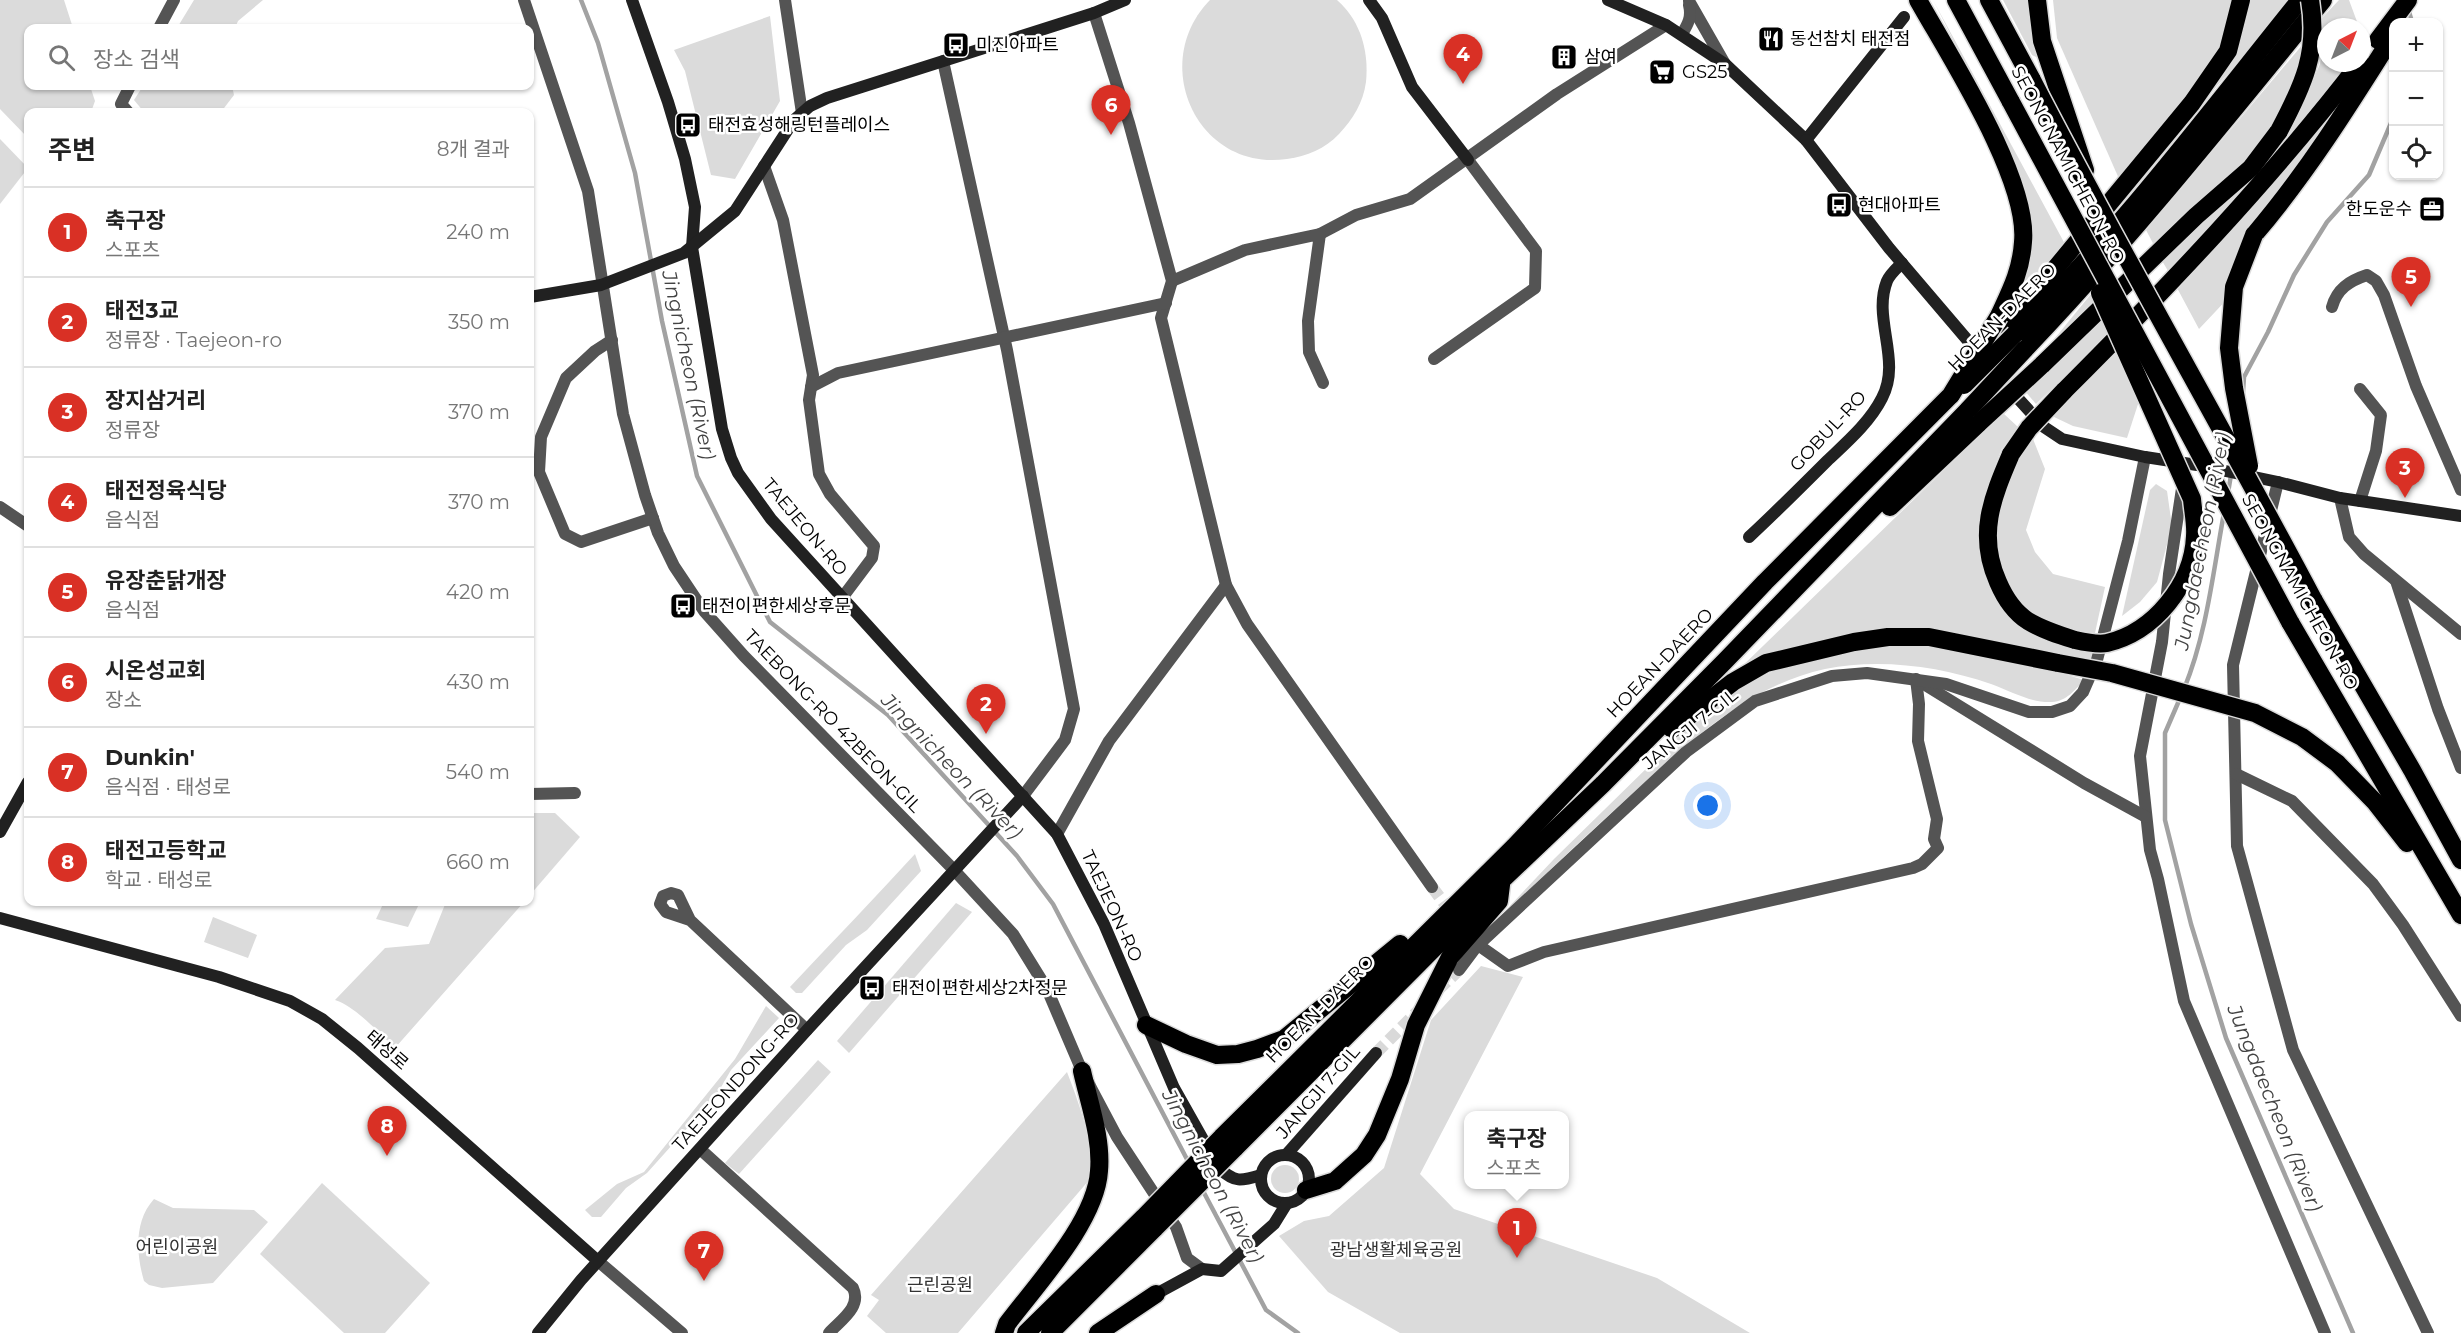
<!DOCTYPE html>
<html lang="ko">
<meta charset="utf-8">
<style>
body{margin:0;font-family:Montserrat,"Noto Sans KR",sans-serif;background:#f2f2f2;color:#222}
.controls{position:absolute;right:18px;top:18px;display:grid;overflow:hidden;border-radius:12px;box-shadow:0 2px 4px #0004}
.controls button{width:54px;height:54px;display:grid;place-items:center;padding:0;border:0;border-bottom:2px solid #e0e0e0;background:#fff;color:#222;font:30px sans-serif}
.compass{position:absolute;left:2317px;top:18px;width:54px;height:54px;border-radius:50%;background:#fff;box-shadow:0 2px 4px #0004;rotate:42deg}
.you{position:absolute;left:1708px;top:806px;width:21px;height:21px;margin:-15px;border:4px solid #fff;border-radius:50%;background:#1a73e8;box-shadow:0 0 0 9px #1a73e833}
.badge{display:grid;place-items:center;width:39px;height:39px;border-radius:50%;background:#d93025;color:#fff;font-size:20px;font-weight:700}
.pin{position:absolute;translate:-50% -50px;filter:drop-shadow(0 2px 3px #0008)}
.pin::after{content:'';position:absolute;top:32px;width:21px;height:18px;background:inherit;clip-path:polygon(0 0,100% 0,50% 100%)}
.popup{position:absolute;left:1464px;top:1111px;width:105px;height:78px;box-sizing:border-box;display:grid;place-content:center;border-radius:12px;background:#fff;filter:drop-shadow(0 2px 4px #0005);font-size:20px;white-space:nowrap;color:#767676}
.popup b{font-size:22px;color:#222}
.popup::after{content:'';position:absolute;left:50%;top:100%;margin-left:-12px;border:12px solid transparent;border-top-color:#fff}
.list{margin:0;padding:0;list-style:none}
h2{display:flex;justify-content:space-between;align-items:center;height:78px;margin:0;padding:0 24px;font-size:26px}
h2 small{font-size:20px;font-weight:400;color:#767676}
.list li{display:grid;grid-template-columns:39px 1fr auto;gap:18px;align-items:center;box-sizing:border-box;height:90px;padding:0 24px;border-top:2px solid #e0e0e0}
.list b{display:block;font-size:22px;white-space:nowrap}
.list p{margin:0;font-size:20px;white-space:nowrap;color:#767676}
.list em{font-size:20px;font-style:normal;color:#767676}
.icon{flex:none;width:33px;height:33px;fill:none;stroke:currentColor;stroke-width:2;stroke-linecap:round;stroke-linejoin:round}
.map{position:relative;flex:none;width:2461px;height:1333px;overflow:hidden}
.search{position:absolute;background:#fff;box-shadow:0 2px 4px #0004;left:24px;top:24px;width:510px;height:66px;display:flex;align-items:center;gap:15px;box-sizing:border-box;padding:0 21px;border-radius:12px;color:#767676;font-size:22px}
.panel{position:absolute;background:#fff;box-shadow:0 2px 4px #0004;left:24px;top:108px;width:510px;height:798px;border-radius:12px}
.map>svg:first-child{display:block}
.green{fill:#dbdbdb}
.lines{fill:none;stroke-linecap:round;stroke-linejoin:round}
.stream{stroke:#a2a2a2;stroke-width:4.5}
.street-tunnel{stroke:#d9d9d9;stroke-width:12;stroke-dasharray:12 6;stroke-linecap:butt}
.highway-casing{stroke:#dbdbdb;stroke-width:21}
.street{stroke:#545454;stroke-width:12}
.secondary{stroke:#212121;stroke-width:12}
.highway{stroke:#000;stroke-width:18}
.highway-bridge-casing{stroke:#dbdbdb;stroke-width:21;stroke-linecap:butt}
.highway-bridge{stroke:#000;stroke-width:18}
.labels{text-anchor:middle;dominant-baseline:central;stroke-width:5;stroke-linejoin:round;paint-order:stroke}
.poi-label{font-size:18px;fill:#000;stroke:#fff;text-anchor:start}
.street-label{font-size:18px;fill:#000;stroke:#fff}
.park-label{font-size:18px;fill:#323232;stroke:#fff}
.water-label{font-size:20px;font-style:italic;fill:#434343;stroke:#fff}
</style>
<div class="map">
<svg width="2461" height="1333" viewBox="0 0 2461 1333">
<rect width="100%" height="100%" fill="#fff"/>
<g class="green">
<polygon points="0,0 64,0 73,28 28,28 28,86 90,86 95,101 91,112 28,112 28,138 0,109"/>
<polygon points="194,0 263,0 238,21 235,28 177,28"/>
<path d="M1210 0H1337C1361 21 1369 52 1366 82 1363 103 1353 119 1339 134 1325 149 1307 156 1287 159 1197 172 1148 63 1210 0Z"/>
<polygon points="1933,0 2066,246 2012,309 2027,253 1987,106"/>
<polygon points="2003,0 2033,0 2042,55 2038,58 2032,55"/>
<polygon points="2053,0 2233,0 2223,39 2203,77 2120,181 2057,38"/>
<polygon points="2249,0 2288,0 2252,46 2195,111 2219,74 2245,26"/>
<polygon points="2339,0 2349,0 2359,27 2326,27 2326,63 2351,63 2294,135 2171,276 2161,259 2279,141 2299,113 2320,64 2323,36 2322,18"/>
<polygon points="770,16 780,101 735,179 711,175 685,71 674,50"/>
<polygon points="2303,44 2297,76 2266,139 2251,157 2156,249 2146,230"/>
<polygon points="143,86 232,86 234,95 221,112 144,112 134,100"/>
<polygon points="2324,122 2323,129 2288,184 2232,294 2199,329 2176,286"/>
<polygon points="0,139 28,168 0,204"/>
<polygon points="2091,294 2096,305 2054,344 2047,348"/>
<polygon points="2101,316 2110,333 2036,404 2025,391"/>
<polygon points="2117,346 2140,398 2127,438 2073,426 2052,416"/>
<polygon points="2003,413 2018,427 2001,450 1984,497 1980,538 1995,590 2074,648 2094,653 2091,663 1924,631 1731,677"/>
<polygon points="2033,439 2045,469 2026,530 2035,552 2053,574 2105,587 2095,633 2070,631 2046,622 2026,609 2003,577 1995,549 1993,514 2021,452"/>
<polygon points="2156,484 2167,491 2172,526 2157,582 2140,602 2122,616 2150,490"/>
<path d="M1916 643 2029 663 2084 680C2075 690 2067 701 2052 702 2030 703 2011 691 1991 684 1939 666 1879 658 1825 669 1747 686 1690 742 1633 793 1583 838 1535 884 1487 930L1554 859 1703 713C1768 661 1835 649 1916 643Z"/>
<polygon points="530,813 555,813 580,837 530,895"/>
<path d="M915 854 921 871 867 930 846 945 802 993H796L790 987C831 943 874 899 915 854Z"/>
<polygon points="384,902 420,902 408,927 376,919"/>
<path d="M446 902H524L395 1048C379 1033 355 1006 335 1000L385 948 429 944Z"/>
<polygon points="956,903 972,912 849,1053 837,1041"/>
<polygon points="213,917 257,935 248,958 204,942"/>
<polygon points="1481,966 1523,977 1420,1174 1454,1209 1657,1278 1750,1333 1400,1333 1328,1292 1279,1236 1304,1221 1329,1216 1384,1168 1431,1020"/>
<polygon points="766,1006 779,1018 731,1070 716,1096 647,1173 626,1188 601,1217 592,1217 585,1210 617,1184 644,1172 735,1059"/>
<polygon points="818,1060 831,1072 739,1174 725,1163"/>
<path d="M1067 1072C1080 1106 1094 1143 1090 1179L958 1333H886L867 1316 879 1300 871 1295Z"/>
<circle cx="1285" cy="1179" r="14"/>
<polygon points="322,1183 430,1283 385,1333 344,1333 260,1254"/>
<path d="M154 1199 173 1208 254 1210 268 1222 213 1283 162 1288 149 1285 144 1281C136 1254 134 1221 154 1199Z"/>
</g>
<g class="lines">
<g class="stream">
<polyline points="581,0 598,43 635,173 662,321 697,476 770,622 888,715 1017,856 1053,904 1190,1165"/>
<polyline points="2408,8 2412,22"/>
<polyline points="2243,392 2244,377 2268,332 2294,275 2327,222 2369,175 2394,116"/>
<polyline points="2228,493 2231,475"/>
<path d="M2184 689C2207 633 2213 572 2224 513"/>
<polyline points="2181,696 2165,733 2165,820 2191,924 2226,1038 2353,1333"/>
<polyline points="1202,1189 1266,1310 1298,1333"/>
</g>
<g class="street-tunnel">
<polyline points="1432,887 1453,915"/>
<polyline points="1438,990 1459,970"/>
<polyline points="1376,1053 1420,1009"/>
</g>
<defs>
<g id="highway">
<path d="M1918 0C1950 57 2029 179 2023 242 2021 271 2011 290 1999 316"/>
<polyline points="1956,0 2011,102"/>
<polyline points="1989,0 2032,80"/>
<polyline points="2037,0 2042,41 2085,170"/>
<polyline points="2378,40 2408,0"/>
<path d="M2254 235C2307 173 2350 104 2394 34"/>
<polyline points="2007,327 2192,103 2228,51 2241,0"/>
<path d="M2015 334C2120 232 2208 114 2300 0"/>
<path d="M2025 349C2131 238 2226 119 2323 0"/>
<polyline points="2042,365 2196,216 2251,168 2279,131"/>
<path d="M2064 391C2168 287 2270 180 2360 63"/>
<path d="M2011 454C1992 498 1977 535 1998 582 2004 596 2014 612 2028 621 2043 630 2059 635 2075 640"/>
<polyline points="1890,507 1979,423"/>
<polyline points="2313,599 2412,770 2461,860"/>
<polyline points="2290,622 2461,915"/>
<polyline points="1672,729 1733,682 1766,663 1854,642 1888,637 1929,637 2058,663"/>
<polyline points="2337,763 2375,802 2407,843"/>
<polyline points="1146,1025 1186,1044 1217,1055 1238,1054 1257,1049 1284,1039 1400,944"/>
<polyline points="1222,1137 1514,847 1765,582 1951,395"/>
<polyline points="1235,1148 1502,880 1603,784 1724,662 1969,409"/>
<polyline points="1306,1190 1335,1181 1364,1155 1377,1135 1400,1079 1416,1025 1450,957 1499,901 1501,885"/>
<path d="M1004 1333 1007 1324C1037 1284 1096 1221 1099 1171 1102 1138 1089 1103 1082 1071"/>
<polyline points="1026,1333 1144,1217"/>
<polyline points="1050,1333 1155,1228"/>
<polyline points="1098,1333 1156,1294"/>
</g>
</defs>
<use href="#highway" class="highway-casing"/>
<g class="street">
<polyline points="524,0 588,191 623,414 645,495 658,533 674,566 704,611 744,656 954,870 1013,934 1047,989 1082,1071 1117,1137 1176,1227 1187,1258 1202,1269"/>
<polyline points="785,0 802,113"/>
<polyline points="1689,1 1725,64"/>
<polyline points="1094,13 1129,123 1172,281 1161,318 1226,585 1247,624 1432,887"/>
<polyline points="159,28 174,0"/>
<path d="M1682 34C1688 24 1692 17 1689 5"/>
<polyline points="943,61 1007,350 1074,709 1065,740 1023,796"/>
<polyline points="128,112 121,104 130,86"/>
<polyline points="764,166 783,220 813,375 809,400 819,474 830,494 874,546 872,558 842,598"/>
<polyline points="1320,234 1356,215 1410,199 1557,94 1666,25"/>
<polyline points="1172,281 1245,250 1320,234 1308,321 1309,352 1323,383"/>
<path d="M2332 307C2337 289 2349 281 2367 275L2376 281 2384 295 2416 386 2461 490"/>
<polyline points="612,340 595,351 566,378 541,437 539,472 565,534 581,542 653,518"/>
<polyline points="1434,359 1535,288 1536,251 1468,160"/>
<polyline points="811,387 838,373 1166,303"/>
<polyline points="2360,389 2381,415 2376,451 2360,501"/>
<polyline points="2183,482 2169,574 2162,642 2140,756 2150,850 2158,879 2184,1001 2325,1333"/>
<polyline points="2278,482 2233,665 2237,846 2293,1050 2428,1333"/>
<polyline points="2340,498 2349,537 2364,554 2461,634"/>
<polyline points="0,507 28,526"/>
<polyline points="2396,581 2438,709 2461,768"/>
<polyline points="1922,683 2084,783 2146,817"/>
<polyline points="2236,774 2292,801 2373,884 2403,925 2461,1016"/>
<polyline points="530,794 575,793"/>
<polyline points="1057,834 1109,741 1226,585"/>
<polyline points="690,920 666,912 660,904 663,896 671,893 678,895 690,920 807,1030"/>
<polyline points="1474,942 1508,966 1544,952 1913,868 1922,864 1938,848 1934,839 1937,819 1918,741 1919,704 1916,679"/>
<polyline points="1459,970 1477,946 1686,752 1755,701 1832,676 1867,673 1946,684 2029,712 2052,712 2070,706 2083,692 2097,660 2128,541 2145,457"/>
<path d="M700 1149 853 1288C862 1307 841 1320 829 1333"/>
<polyline points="598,1261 682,1333"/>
</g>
<g class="secondary">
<path d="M632 0 668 102 685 159 695 207 692 247 722 429 731 458 738 473 771 519 1057 834 1104 924 1174 1088 1219 1168C1235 1183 1241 1181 1261 1175"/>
<polyline points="1369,0 1382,18 1412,87 1468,160"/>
<polyline points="1608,0 1666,25 1725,64 1806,140 1904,17"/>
<polyline points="1806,140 1889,248 1981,356"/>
<polyline points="530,297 601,285 684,253 735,211 794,120 810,106 827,98 1094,13 1125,0"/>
<polyline points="1994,372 2044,427 2062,439 2145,457 2197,465 2278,482 2340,498 2461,516"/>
<path d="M1749 537C1776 512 1802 486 1828 460 1847 442 1870 422 1882 398 1902 360 1872 319 1887 281 1890 274 1897 268 1902 263"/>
<polyline points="0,832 28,782"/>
<polyline points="0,918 219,977 290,1001 322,1019 358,1048 598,1261"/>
<polyline points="1286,1155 1376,1053"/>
<circle cx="1285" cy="1179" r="24"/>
<polyline points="1156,1294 1202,1269 1221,1271 1274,1224 1287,1203"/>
<polyline points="538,1333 581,1280 807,1030 1023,796"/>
</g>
<use href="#highway" class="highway"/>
<defs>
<g id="highway-bridge">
<path d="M2032 80C2122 255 2221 425 2313 599"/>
<polyline points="2011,102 2290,622"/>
<path d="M2279 131C2303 86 2319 52 2310 0"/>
<polyline points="1964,385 2015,334"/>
<polyline points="1951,395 1999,316"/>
<polyline points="1969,409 2025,349"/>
<polyline points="1979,423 2042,365"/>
<polyline points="2011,454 2029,428 2064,391"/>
<polyline points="2249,466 2234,388 2229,348 2234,287 2254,235"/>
<path d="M2075 640C2084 642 2098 645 2107 643 2154 632 2193 584 2195 536 2196 524 2193 511 2192 499L2100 293"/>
<polyline points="2058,663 2112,673 2255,713 2302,737 2337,763"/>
<polyline points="1144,1217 1222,1137"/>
<polyline points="1155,1228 1235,1148"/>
</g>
</defs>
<use href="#highway-bridge" class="highway-bridge-casing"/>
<use href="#highway-bridge" class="highway-bridge"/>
</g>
<defs>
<symbol id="restaurant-square" viewBox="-11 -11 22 22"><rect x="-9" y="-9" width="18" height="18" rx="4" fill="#000" stroke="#fff"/><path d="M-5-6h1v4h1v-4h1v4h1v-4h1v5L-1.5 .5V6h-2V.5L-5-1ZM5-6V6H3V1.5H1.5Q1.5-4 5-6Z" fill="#fff"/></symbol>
<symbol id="bus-square" viewBox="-11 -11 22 22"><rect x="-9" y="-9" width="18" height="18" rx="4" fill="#000" stroke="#fff"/><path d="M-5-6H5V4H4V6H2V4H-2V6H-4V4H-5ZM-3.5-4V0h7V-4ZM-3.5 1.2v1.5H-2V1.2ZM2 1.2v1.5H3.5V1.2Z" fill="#fff"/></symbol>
<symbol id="building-square" viewBox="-11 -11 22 22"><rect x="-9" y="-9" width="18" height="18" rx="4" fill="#000" stroke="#fff"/><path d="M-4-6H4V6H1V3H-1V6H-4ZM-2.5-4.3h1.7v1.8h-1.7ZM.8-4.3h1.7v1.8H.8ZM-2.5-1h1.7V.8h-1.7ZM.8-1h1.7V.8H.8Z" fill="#fff"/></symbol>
<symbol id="supermarket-square" viewBox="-11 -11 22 22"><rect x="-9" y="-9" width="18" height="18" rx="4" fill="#000" stroke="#fff"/><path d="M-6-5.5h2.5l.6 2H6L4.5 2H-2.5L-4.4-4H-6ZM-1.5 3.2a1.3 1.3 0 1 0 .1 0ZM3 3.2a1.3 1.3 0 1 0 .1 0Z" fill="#fff"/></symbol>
<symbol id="office-square" viewBox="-11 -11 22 22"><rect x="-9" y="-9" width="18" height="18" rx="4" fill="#000" stroke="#fff"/><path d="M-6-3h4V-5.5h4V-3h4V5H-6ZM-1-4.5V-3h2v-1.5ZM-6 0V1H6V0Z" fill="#fff"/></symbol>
</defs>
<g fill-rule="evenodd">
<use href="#restaurant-square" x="1756" y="24" width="30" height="30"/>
<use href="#bus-square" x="941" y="30" width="30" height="30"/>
<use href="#building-square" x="1549" y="42" width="30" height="30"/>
<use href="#supermarket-square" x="1647" y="57" width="30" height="30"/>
<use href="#bus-square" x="673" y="110" width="30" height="30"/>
<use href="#bus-square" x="1824" y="190" width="30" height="30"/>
<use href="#office-square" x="2417" y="194" width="30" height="30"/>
<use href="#bus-square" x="668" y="591" width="30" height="30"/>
<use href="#bus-square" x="857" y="973" width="30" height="30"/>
</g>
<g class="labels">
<g class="poi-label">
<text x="1790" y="39">동선참치 태전점</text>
<text x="976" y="45">미진아파트</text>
<text x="1584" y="57">삼여</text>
<text x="1682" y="72">GS25</text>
<text x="708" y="125">태전효성해링턴플레이스</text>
<text x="1858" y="205">현대아파트</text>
<text x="2412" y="209" text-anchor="end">한도운수</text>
<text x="702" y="606">태전이편한세상후문</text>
<text x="892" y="988">태전이편한세상2차정문</text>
</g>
<g class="street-label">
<text transform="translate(2068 165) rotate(62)">SEONGNAMICHEON-RO</text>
<text transform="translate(2002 317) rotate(-45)">HOEAN-DAERO</text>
<text transform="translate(1828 431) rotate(-47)">GOBUL-RO</text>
<text transform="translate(805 527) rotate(50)">TAEJEON-RO</text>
<text transform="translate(2300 592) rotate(61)">SEONGNAMICHEON-RO</text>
<text transform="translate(1660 663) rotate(-46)">HOEAN-DAERO</text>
<text transform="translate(833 721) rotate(46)">TAEBONG-RO 42BEON-GIL</text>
<text transform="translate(1690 729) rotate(-39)">JANGJI 7-GIL</text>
<text transform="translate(1112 906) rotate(65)">TAEJEON-RO</text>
<text transform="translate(1320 1009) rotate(-45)">HOEAN-DAERO</text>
<text transform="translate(387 1050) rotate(41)">태성로</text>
<text transform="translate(736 1082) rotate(-48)">TAEJEONDONG-RO</text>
<text transform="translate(1318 1092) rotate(-49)">JANGJI 7-GIL</text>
</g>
<g class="park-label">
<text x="177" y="1247">어린이공원</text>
<text x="1396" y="1250">광남생활체육공원</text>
<text x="940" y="1285">근린공원</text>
</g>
<g class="water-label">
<text transform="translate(689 365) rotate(78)">Jingnicheon (River)</text>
<text transform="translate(2202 541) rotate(-79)">Jungdaecheon (River)</text>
<text transform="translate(952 766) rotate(46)">Jingnicheon (River)</text>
<text transform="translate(2275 1108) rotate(68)">Jungdaecheon (River)</text>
<text transform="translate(1213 1176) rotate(62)">Jingnicheon (River)</text>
</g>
</g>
</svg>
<div class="controls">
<button>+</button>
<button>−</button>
<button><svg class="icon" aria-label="locate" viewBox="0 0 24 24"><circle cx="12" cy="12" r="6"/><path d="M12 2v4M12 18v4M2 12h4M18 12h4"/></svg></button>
</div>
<svg class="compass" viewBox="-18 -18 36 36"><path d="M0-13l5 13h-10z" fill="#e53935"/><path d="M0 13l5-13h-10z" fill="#767676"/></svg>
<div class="you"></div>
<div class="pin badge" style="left:1517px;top:1258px">1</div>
<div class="popup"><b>축구장</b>스포츠</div>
<div class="pin badge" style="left:986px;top:734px">2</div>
<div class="pin badge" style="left:2405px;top:498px">3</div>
<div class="pin badge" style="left:1463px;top:84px">4</div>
<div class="pin badge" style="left:2411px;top:307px">5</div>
<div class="pin badge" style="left:1111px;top:135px">6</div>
<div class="pin badge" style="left:704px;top:1281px">7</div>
<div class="pin badge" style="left:387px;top:1156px">8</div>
<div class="search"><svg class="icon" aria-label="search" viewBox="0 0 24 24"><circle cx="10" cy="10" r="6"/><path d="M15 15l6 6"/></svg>장소 검색</div>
<section class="panel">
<h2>주변<small>8개 결과</small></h2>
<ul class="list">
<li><span class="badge">1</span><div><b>축구장</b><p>스포츠</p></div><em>240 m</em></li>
<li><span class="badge">2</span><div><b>태전3교</b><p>정류장 · Taejeon-ro</p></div><em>350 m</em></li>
<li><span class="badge">3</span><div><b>장지삼거리</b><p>정류장</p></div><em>370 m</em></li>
<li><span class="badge">4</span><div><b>태전정육식당</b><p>음식점</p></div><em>370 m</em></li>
<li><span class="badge">5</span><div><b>유장춘닭개장</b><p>음식점</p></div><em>420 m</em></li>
<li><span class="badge">6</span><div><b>시온성교회</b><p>장소</p></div><em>430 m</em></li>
<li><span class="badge">7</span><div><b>Dunkin'</b><p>음식점 · 태성로</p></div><em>540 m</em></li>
<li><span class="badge">8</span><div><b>태전고등학교</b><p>학교 · 태성로</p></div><em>660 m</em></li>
</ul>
</section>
</div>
